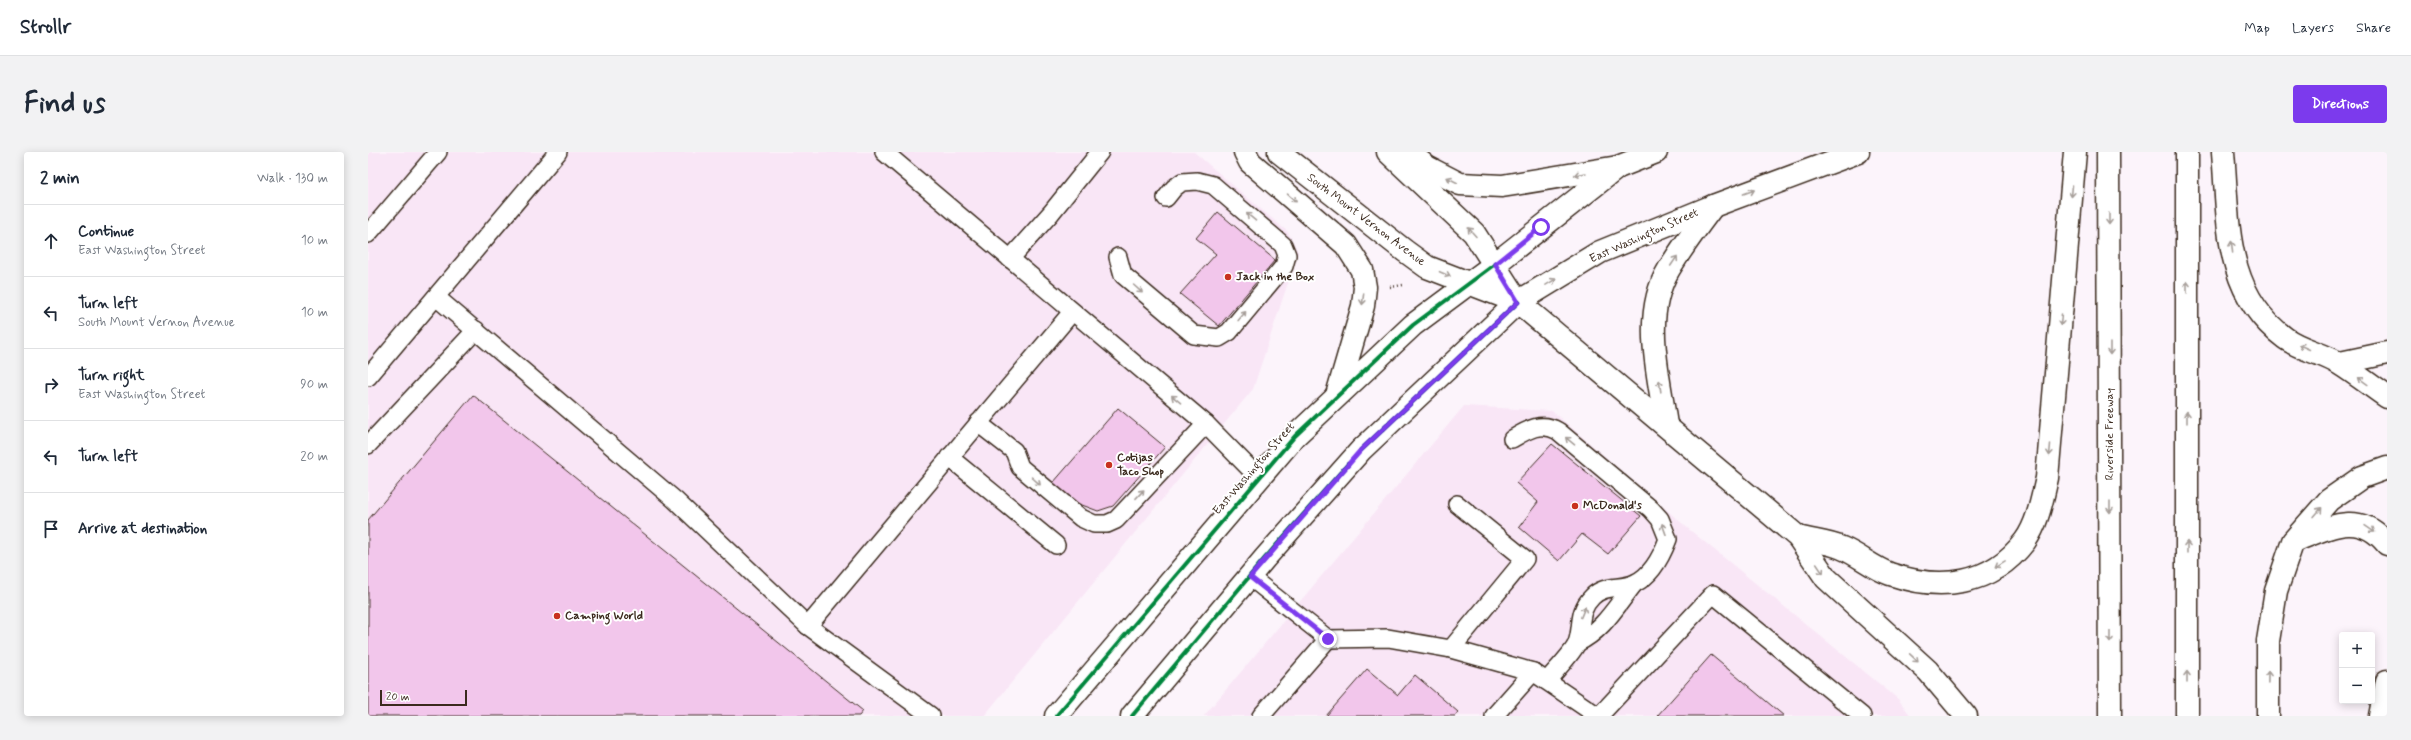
<!DOCTYPE html>
<meta charset="utf-8">
<style>
body{margin:0;font-family:Mynerve,sans-serif;background:#f2f2f3;color:#1f2937}
.controls{position:absolute;right:12px;bottom:12px;display:grid;overflow:hidden;border-radius:4px;box-shadow:0 2px 10px #0003}
.controls button{width:36px;height:36px;display:grid;place-items:center;padding:0;border:0;border-bottom:1px solid #e0e1e3;background:#fff;color:#1f2937;font:20px sans-serif}
.scale{position:absolute;left:12px;bottom:10px;width:87px;box-sizing:border-box;padding-left:4px;border:2px solid #3b2a1e;border-top:0;font-size:11px;line-height:14px;white-space:nowrap;color:#3b2a1e;-webkit-text-stroke:3px #fff;paint-order:stroke}
.stop{position:absolute;width:12px;height:12px;margin:-9px;border:3px solid #7c3aed;border-radius:50%;background:#fff}
.stop.end{background:#7c3aed;border-color:#fff;box-shadow:0 1px 4px #0008}
.list{margin:0;padding:0;list-style:none}
h2{display:flex;justify-content:space-between;align-items:center;height:52px;margin:0;padding:0 16px;font-size:17px}
h2 small{font-size:13px;font-weight:400;color:#747a83}
.list li{display:grid;grid-template-columns:26px 1fr auto;gap:12px;align-items:center;box-sizing:border-box;height:72px;padding:0 16px;border-top:1px solid #e0e1e3}
.list b{display:block;font-size:15px;white-space:nowrap}
.list p{margin:0;font-size:13px;white-space:nowrap;color:#747a83}
.list em{font-size:13px;font-style:normal;color:#747a83}
.icon{flex:none;width:22px;height:22px;fill:none;stroke:currentColor;stroke-width:2;stroke-linecap:round;stroke-linejoin:round}
.map{position:relative;flex:none;width:2019px;height:564px;overflow:hidden;border-radius:4px}
header{display:flex;align-items:center;gap:24px;box-sizing:border-box;height:56px;padding:0 20px;background:#fff;border-bottom:1px solid #e0e1e3}
header strong{font-size:19px}
nav{display:flex;gap:22px;margin-inline-start:auto;font-size:14px}
.intro{display:flex;align-items:center;justify-content:space-between;box-sizing:border-box;height:96px;padding:0 24px}
h1{margin:0;font-size:28px}
.button{padding:10px 18px;border-radius:4px;background:#7c3aed;color:#fff;font-size:14px;font-weight:700}
main{display:flex;gap:24px;padding:0 24px}
aside{flex:1;background:#fff;border-radius:4px;box-shadow:0 2px 10px #0003}
.map>svg:first-child{display:block}
.built{fill:#f9e6f6}
.building{fill:#f2c6eb;stroke:#3b2a1e}
.lines{fill:none;stroke-linecap:round;stroke-linejoin:round}
.service-casing{stroke:#3b2a1e;stroke-width:20}
.secondary-casing{stroke:#3b2a1e;stroke-width:25}
.primary-casing{stroke:#3b2a1e;stroke-width:25}
.motorway-casing{stroke:#3b2a1e;stroke-width:25}
.path{stroke:#3b2a1e;stroke-width:2.5;stroke-dasharray:1 3;stroke-linecap:butt}
.service{stroke:#fff;stroke-width:17}
.secondary{stroke:#fff;stroke-width:22}
.primary{stroke:#fff;stroke-width:22}
.motorway{stroke:#fff;stroke-width:22}
.cycleway-casing{stroke:#fff;stroke-width:6}
.cycleway{stroke:#00873e;stroke-width:4}
.oneway{stroke:#a79f9a}
.route{stroke:#7c3aed;stroke-width:5}
.poi-dot{fill:#c8321e;stroke:#fff;stroke-width:1.5}
.labels{text-anchor:middle;dominant-baseline:central;stroke-width:4;stroke-linejoin:round;paint-order:stroke}
.street-label{font-size:12px;fill:#3b2a1e;stroke:#fff}
.poi-label{font-size:12px;font-weight:bold;fill:#3b2a1e;stroke:#fff;text-anchor:start}
</style>
<header>
<strong>Strollr</strong>
<nav><a>Map</a><a>Layers</a><a>Share</a></nav>
</header>
<div class="intro"><h1>Find us</h1><a class="button">Directions</a></div>
<main>
<aside>
<h2>2 min<small>Walk · 130 m</small></h2>
<ul class="list">
<li><svg class="icon" aria-label="ahead" viewBox="0 0 24 24"><path d="M12 20V5M6 11l6-6 6 6"/></svg><div><b>Continue</b><p>East Washington Street</p></div><em>10 m</em></li>
<li><svg class="icon" aria-label="left" viewBox="0 0 24 24"><path d="M17 20v-9H6M10 6l-5 5 5 5"/></svg><div><b>Turn left</b><p>South Mount Vernon Avenue</p></div><em>10 m</em></li>
<li><svg class="icon" aria-label="right" viewBox="0 0 24 24"><path d="M7 20v-9h11M14 6l5 5-5 5"/></svg><div><b>Turn right</b><p>East Washington Street</p></div><em>90 m</em></li>
<li><svg class="icon" aria-label="left" viewBox="0 0 24 24"><path d="M17 20v-9H6M10 6l-5 5 5 5"/></svg><div><b>Turn left</b></div><em>20 m</em></li>
<li><svg class="icon" aria-label="arrive" viewBox="0 0 24 24"><path d="M6 21V4h12l-3 4 3 4H6"/></svg><div><b>Arrive at destination</b></div></li>
</ul>
</aside>
<div class="map">
<svg width="2019" height="564" viewBox="0 0 2019 564">
<rect width="100%" height="100%" fill="#fcf4fb"/>
<filter id="ink" filterUnits="userSpaceOnUse"><feTurbulence type="fractalNoise" baseFrequency=".025" numOctaves="2"/><feDisplacementMap in="SourceGraphic" scale="8" xChannelSelector="R" yChannelSelector="G"/><feConvolveMatrix kernelMatrix="1 2 1 2 8 2 1 2 1" color-interpolation-filters="sRGB"/></filter>
<g filter="url(#ink)">
<g class="built">
<polygon points="0,0 826,0 920,80 930,100 885,237 616,564 0,564"/>
<polygon points="1096,254 1184,259 1323,379 1530,547 1543,564 836,564"/>
</g>
<g class="building">
<polygon points="850,60 907,108 851,174 812,142 848,102 828,86"/>
<polygon points="105,243 495,559 491,564 0,564 0,368"/>
<polygon points="750,256 797,295 745,354 730,359 706,350 685,331"/>
<polygon points="1184,292 1273,364 1240,402 1214,382 1191,409 1151,375 1170,350 1148,331"/>
<polygon points="1343,503 1416,564 1289,564"/>
<polygon points="999,517 1030,543 1047,523 1090,560 1087,564 958,564"/>
</g>
<g class="lines">
<defs>
<g id="service">
<polyline points="516,0 838,272 891,326"/>
<polyline points="0,82 70,0"/>
<polyline points="750,105 755,123 826,183 851,186 861,180 916,114 919,103 915,93 845,33 829,29 814,30 806,36 798,46"/>
<polyline points="642,107 683,61 732,0"/>
<polyline points="68,145 307,348 440,474 563,564"/>
<polyline points="0,225 190,0"/>
<polyline points="610,271 646,299 652,315 713,366 726,372 739,372 748,368 838,272"/>
<path d="M1144 287C1159 278 1173 269 1190 279L1283 357 1292 367 1300 387C1294 403 1283 424 1267 431 1253 438 1236 432 1224 445 1209 460 1215 474 1209 491 1206 500 1186 520 1179 529"/>
<polyline points="0,293 108,178"/>
<polyline points="581,305 688,393"/>
<polyline points="882,425 960,487 1020,486 1083,497 1157,407 1089,352"/>
<polyline points="440,474 704,160"/>
<path d="M1209 491C1235 479 1249 453 1266 432"/>
<polyline points="1083,497 1165,520 1230,564"/>
<polyline points="893,564 960,487"/>
<polyline points="1126,564 1165,520"/>
<polyline points="1231,564 1345,442 1494,564"/>
</g>
<g id="secondary">
<polyline points="688,564 927,284 1045,173 1127,112"/>
<polyline points="764,564 897,406 993,298 1150,150"/>
<polyline points="2012,564 2019,529"/>
</g>
<g id="primary">
<polyline points="877,0 882,10 978,93 994,118 997,135 995,154 969,243"/>
<polyline points="911,0 1037,99 1059,115 1150,150"/>
<polyline points="1020,0 1106,81 1150,150"/>
<polyline points="1040,0 1059,15 1092,32 1134,34 1250,15"/>
<polyline points="1127,112 1250,15 1288,0"/>
<polyline points="1150,150 1232,100 1345,54 1490,0"/>
<path d="M1298 273C1291 223 1273 163 1301 117 1314 95 1330 74 1345 54"/>
</g>
<g id="motorway">
<polyline points="1740,0 1742,564"/>
<polyline points="1819,0 1819,564"/>
<path d="M1855 0C1861 69 1855 140 1917 186 1933 198 1955 201 1972 212 1988 222 2003 234 2019 245"/>
<polyline points="1150,150 1430,385 1458,426 1560,519 1598,564"/>
<polyline points="1972,211 2019,201"/>
<path d="M1430 385C1444 389 1461 390 1474 396 1491 403 1505 416 1522 422 1572 439 1623 434 1657 389 1670 371 1674 347 1679 326L1707 0"/>
<path d="M1926 389C1960 376 1991 357 2019 392"/>
<polyline points="1900,564 1900,489 1908,439 1925,389 1961,348 1994,325 2019,316"/>
</g>
</defs>
<use href="#service" class="service-casing"/>
<use href="#secondary" class="secondary-casing"/>
<use href="#primary" class="primary-casing"/>
<use href="#motorway" class="motorway-casing"/>
<polyline class="path" points="1022,135 1035,133"/>
<use href="#service" class="service"/>
<use href="#secondary" class="secondary"/>
<use href="#primary" class="primary"/>
<use href="#motorway" class="motorway"/>
<defs>
<g id="cycleway">
<polyline points="993,298 1150,150"/>
<polyline points="688,564 927,284 1045,173 1127,112"/>
<polyline points="764,564 897,406 980,312"/>
</g>
</defs>
<use href="#cycleway" class="cycleway-casing"/>
<use href="#cycleway" class="cycleway"/>
</g>
<defs><path id="oneway-shaft" d="M-6 0H5M1.5-3L5.5 0L1.5 3" fill="none" stroke-width="1.6" stroke-linecap="round" stroke-linejoin="round"/></defs>
<g class="oneway">
<use href="#oneway-shaft" transform="translate(1212 22) rotate(170)"/>
<use href="#oneway-shaft" transform="translate(1084 28) rotate(-153)"/>
<use href="#oneway-shaft" transform="translate(1704 39) rotate(95)"/>
<use href="#oneway-shaft" transform="translate(1381 40) rotate(-20)"/>
<use href="#oneway-shaft" transform="translate(924 46) rotate(41)"/>
<use href="#oneway-shaft" transform="translate(883 65) rotate(-140)"/>
<use href="#oneway-shaft" transform="translate(1741 67) rotate(90)"/>
<use href="#oneway-shaft" transform="translate(1104 80) rotate(-132)"/>
<use href="#oneway-shaft" transform="translate(1864 95) rotate(-96)"/>
<use href="#oneway-shaft" transform="translate(1306 109) rotate(-56)"/>
<use href="#oneway-shaft" transform="translate(1077 122) rotate(23)"/>
<use href="#oneway-shaft" transform="translate(1183 130) rotate(-31)"/>
<use href="#oneway-shaft" transform="translate(1819 135) rotate(-90)"/>
<use href="#oneway-shaft" transform="translate(770 137) rotate(42)"/>
<use href="#oneway-shaft" transform="translate(995 147) rotate(97)"/>
<use href="#oneway-shaft" transform="translate(874 164) rotate(-50)"/>
<use href="#oneway-shaft" transform="translate(1693 168) rotate(95)"/>
<use href="#oneway-shaft" transform="translate(1936 195) rotate(-156)"/>
<use href="#oneway-shaft" transform="translate(1742 197) rotate(90)"/>
<use href="#oneway-shaft" transform="translate(1995 229) rotate(-144)"/>
<use href="#oneway-shaft" transform="translate(1292 234) rotate(-98)"/>
<use href="#oneway-shaft" transform="translate(808 247) rotate(-140)"/>
<use href="#oneway-shaft" transform="translate(1819 265) rotate(-90)"/>
<use href="#oneway-shaft" transform="translate(1202 289) rotate(-140)"/>
<use href="#oneway-shaft" transform="translate(1682 298) rotate(95)"/>
<use href="#oneway-shaft" transform="translate(668 329) rotate(42)"/>
<use href="#oneway-shaft" transform="translate(772 342) rotate(-47)"/>
<use href="#oneway-shaft" transform="translate(1742 355) rotate(90)"/>
<use href="#oneway-shaft" transform="translate(1950 360) rotate(-49)"/>
<use href="#oneway-shaft" transform="translate(1296 377) rotate(-110)"/>
<use href="#oneway-shaft" transform="translate(2002 377) rotate(34)"/>
<use href="#oneway-shaft" transform="translate(1819 395) rotate(-90)"/>
<use href="#oneway-shaft" transform="translate(1632 412) rotate(149)"/>
<use href="#oneway-shaft" transform="translate(1452 417) rotate(56)"/>
<use href="#oneway-shaft" transform="translate(1215 460) rotate(-68)"/>
<use href="#oneway-shaft" transform="translate(1742 485) rotate(90)"/>
<use href="#oneway-shaft" transform="translate(1546 506) rotate(43)"/>
<use href="#oneway-shaft" transform="translate(1819 525) rotate(-90)"/>
<use href="#oneway-shaft" transform="translate(1900 525) rotate(-89)"/>
</g>
</g>
<g class="lines" filter="url(#ink)">
<polyline class="route" points="960,487 882,425 993,298 1150,150 1127,112 1173,75"/>
</g>
<g class="poi-dot">
<circle cx="860" cy="125" r="4"/>
<circle cx="741" cy="313" r="4"/>
<circle cx="1207" cy="354" r="4"/>
<circle cx="189" cy="464" r="4"/>
</g>
<g class="labels">
<g class="street-label">
<text transform="translate(998 68) rotate(37)">South Mount Vernon Avenue</text>
<text transform="translate(1276 84) rotate(-24)">East Washington Street</text>
<text transform="translate(1742 282) rotate(-90)">Riverside Freeway</text>
<text transform="translate(886 317) rotate(-49)">East Washington Street</text>
</g>
<g class="poi-label">
<text x="868" y="125">Jack in the Box</text>
<text x="749" y="306">Cotijas<tspan x="749" dy="14">Taco Shop</tspan></text>
<text x="1215" y="354">McDonald's</text>
<text x="197" y="464">Camping World</text>
</g>
</g>
</svg>
<div class="controls">
<button>+</button>
<button>−</button>
</div>
<div class="scale">20 m</div>
<div class="stop" style="left:1173px;top:75px"></div>
<div class="stop end" style="left:960px;top:487px"></div>
</div>
</main>
